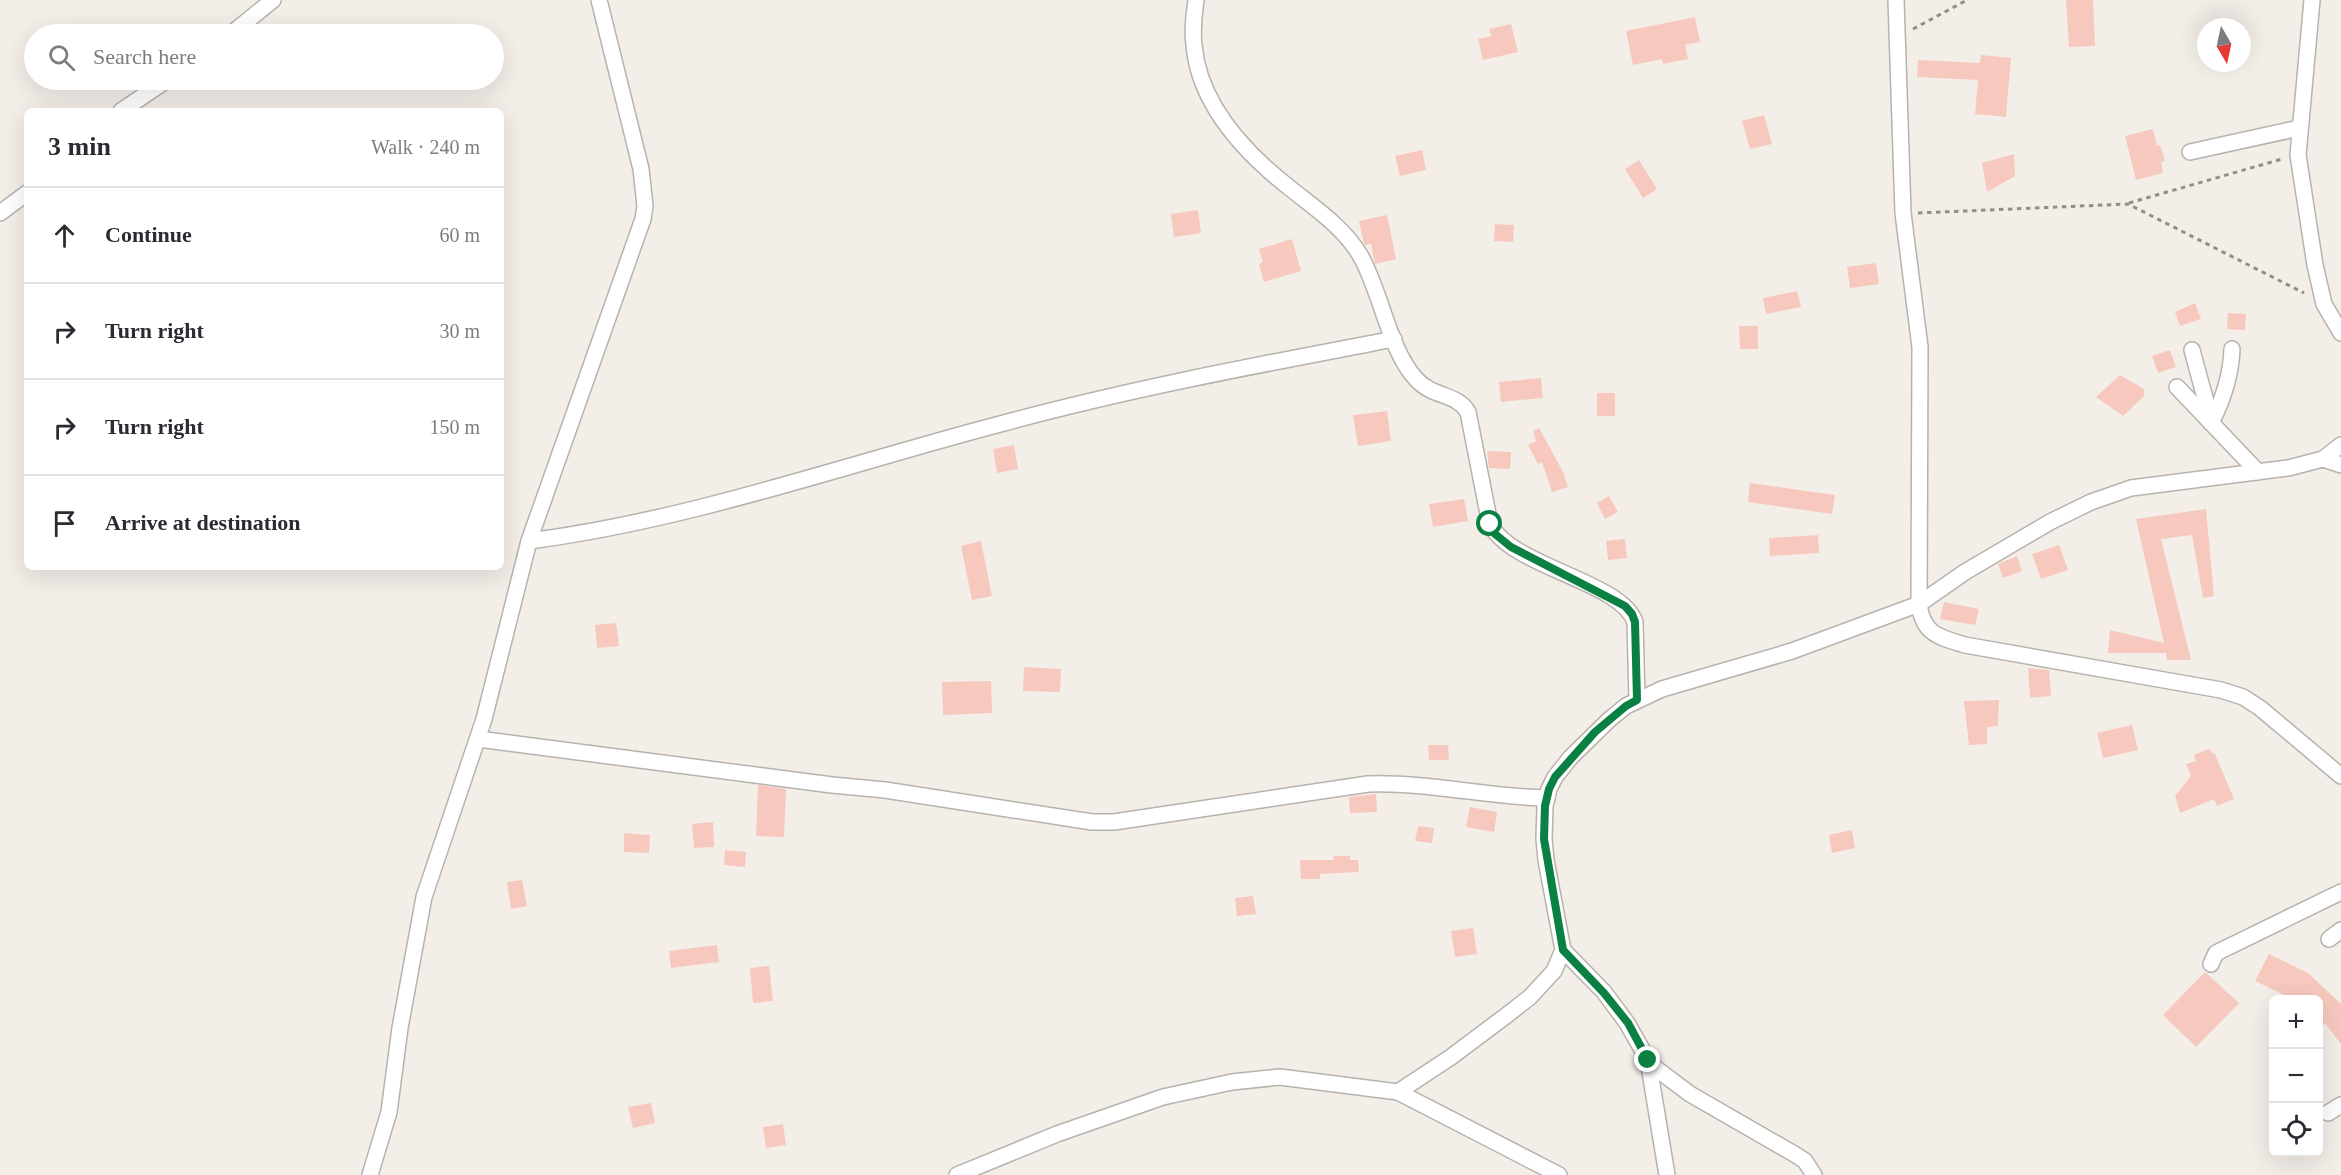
<!DOCTYPE html>
<meta charset="utf-8">
<style>
body{margin:0;font-family:Georgia,serif;background:#f7f7f7;color:#2b2b33}
.controls{position:absolute;right:18px;bottom:18px;display:grid;overflow:hidden;border-radius:9px;box-shadow:0 6px 24px #0002}
.controls button{width:54px;height:54px;display:grid;place-items:center;padding:0;border:0;border-bottom:2px solid #e1e1e2;background:#fff;color:#2b2b33;font:30px sans-serif}
.compass{position:absolute;left:2197px;top:18px;width:54px;height:54px;border-radius:50%;background:#fff;box-shadow:0 6px 24px #0002;rotate:171deg}
.stop{position:absolute;width:18px;height:18px;margin:-14px;border:4px solid #0b8043;border-radius:50%;background:#fff}
.stop.end{background:#0b8043;border-color:#fff;box-shadow:0 2px 6px #0008}
.list{margin:0;padding:0;list-style:none}
h2{display:flex;justify-content:space-between;align-items:center;height:78px;margin:0;padding:0 24px;font-size:26px}
h2 small{font-size:20px;font-weight:400;color:#7c7c81}
.list li{display:grid;grid-template-columns:39px 1fr auto;gap:18px;align-items:center;box-sizing:border-box;height:96px;padding:0 24px;border-top:2px solid #e1e1e2}
.list b{display:block;font-size:22px;white-space:nowrap}
.list em{font-size:20px;font-style:normal;color:#7c7c81}
.icon{flex:none;width:33px;height:33px;fill:none;stroke:currentColor;stroke-width:2;stroke-linecap:round;stroke-linejoin:round}
.map{position:relative;flex:none;width:2341px;height:1175px;overflow:hidden}
.search{position:absolute;background:#fff;box-shadow:0 6px 24px #0002;left:24px;top:24px;width:480px;height:66px;display:flex;align-items:center;gap:15px;box-sizing:border-box;padding:0 21px;border-radius:33px;color:#7c7c81;font-size:22px}
.panel{position:absolute;background:#fff;box-shadow:0 6px 24px #0002;left:24px;top:108px;width:480px;height:462px;border-radius:9px}
.map>svg:first-child{display:block}
.building{fill:#f7c9be}
.lines{fill:none;stroke-linecap:round;stroke-linejoin:round}
.minor-casing{stroke:#b7b2ad;stroke-width:18}
.path{stroke:#928e8a;stroke-width:3;stroke-dasharray:4.5 4.5;stroke-linecap:butt}
.minor{stroke:#fff;stroke-width:15}
.route{stroke:#0b8043;stroke-width:8}
</style>
<div class="map">
<svg width="2341" height="1175" viewBox="0 0 2341 1175">
<rect width="100%" height="100%" fill="#f4eee9"/>
<g class="building">
<polygon points="2066,0 2093,0 2095,46 2069,47"/>
<polygon points="1695,17 1700,42 1685,45 1688,59 1663,64 1662,59 1633,65 1626,31"/>
<polygon points="1511,24 1518,52 1483,60 1478,39 1491,36 1489,29"/>
<polygon points="1981,55 2011,58 2006,117 1975,114 1978,80 1917,77 1918,60 1980,63"/>
<polygon points="1764,115 1772,144 1750,149 1742,121"/>
<polygon points="2153,129 2157,146 2160,145 2165,161 2161,162 2163,173 2136,180 2125,136"/>
<polygon points="1422,150 1426,170 1400,176 1395,156"/>
<polygon points="2014,154 2015,176 1987,192 1982,163"/>
<polygon points="1639,160 1657,189 1643,198 1625,169"/>
<polygon points="1198,210 1201,233 1174,237 1171,214"/>
<polygon points="1387,215 1396,259 1375,264 1371,244 1365,245 1364,244 1359,221"/>
<polygon points="1495,224 1514,225 1513,242 1494,241"/>
<polygon points="1292,239 1301,271 1264,282 1259,264 1263,262 1259,249"/>
<polygon points="1876,263 1879,284 1850,288 1847,267"/>
<polygon points="1797,291 1801,307 1766,314 1763,298"/>
<polygon points="2195,303 2201,319 2180,326 2175,312"/>
<polygon points="2228,313 2246,314 2245,330 2227,329"/>
<polygon points="1739,326 1758,326 1758,349 1740,349"/>
<polygon points="2170,350 2176,367 2158,373 2152,356"/>
<polygon points="2120,375 2144,389 2144,396 2123,416 2096,397"/>
<polygon points="1541,378 1543,398 1501,402 1499,382"/>
<rect x="1597" y="393" width="18" height="23"/>
<polygon points="1387,411 1391,441 1358,446 1353,415"/>
<polygon points="1539,428 1563,472 1568,487 1552,492 1542,462 1538,464 1528,445 1536,441 1533,431"/>
<polygon points="1014,445 1018,469 997,473 993,449"/>
<polygon points="1487,451 1511,452 1510,469 1489,468"/>
<polygon points="1750,483 1835,495 1832,514 1748,502"/>
<polygon points="1609,496 1618,512 1605,519 1597,503"/>
<polygon points="1464,499 1468,521 1433,527 1429,504"/>
<polygon points="2206,509 2214,596 2203,598 2192,535 2161,539 2191,660 2167,660 2166,653 2108,653 2110,630 2164,643 2136,519"/>
<polygon points="1818,535 1819,553 1770,556 1769,538"/>
<polygon points="1625,539 1627,558 1608,560 1606,541"/>
<polygon points="981,541 992,596 972,600 961,546"/>
<polygon points="2059,545 2068,570 2041,579 2032,554"/>
<polygon points="2017,556 2022,571 2003,578 1998,564"/>
<polygon points="1944,602 1979,609 1975,625 1940,619"/>
<polygon points="616,623 619,646 597,648 595,625"/>
<polygon points="1024,667 1061,669 1060,692 1023,691"/>
<polygon points="2028,668 2049,670 2051,696 2030,698"/>
<polygon points="991,681 992,713 943,715 942,682"/>
<polygon points="1999,700 1998,726 1987,727 1987,744 1969,745 1964,701"/>
<polygon points="2132,725 2138,750 2103,758 2097,733"/>
<polygon points="1428,745 1448,745 1449,760 1429,760"/>
<polygon points="2209,749 2213,754 2215,754 2234,799 2217,806 2214,799 2180,813 2175,796 2191,776 2186,764 2196,761 2194,755"/>
<polygon points="758,785 786,789 784,837 756,836"/>
<polygon points="1376,794 1377,812 1350,813 1349,797"/>
<polygon points="1470,807 1497,812 1494,832 1466,827"/>
<polygon points="713,822 714,847 694,848 692,824"/>
<polygon points="1418,826 1434,828 1432,843 1415,841"/>
<polygon points="1852,830 1855,848 1832,853 1829,835"/>
<polygon points="624,833 650,835 649,853 624,852"/>
<polygon points="725,850 746,852 745,867 724,865"/>
<polygon points="1333,856 1350,856 1350,860 1358,860 1359,872 1320,874 1320,879 1301,879 1300,860 1334,860"/>
<polygon points="522,880 527,906 511,909 507,882"/>
<polygon points="1253,896 1256,914 1237,916 1235,898"/>
<polygon points="1473,928 1477,954 1455,957 1451,931"/>
<polygon points="717,945 719,962 671,968 669,951"/>
<polygon points="2269,954 2308,973 2341,1004 2341,1044 2325,1023 2319,1031 2319,999 2293,999 2255,981"/>
<polygon points="769,966 773,1001 753,1003 750,968"/>
<polygon points="2205,972 2239,1003 2196,1047 2163,1015"/>
<polygon points="651,1103 655,1123 633,1128 628,1107"/>
<polygon points="783,1124 786,1145 766,1148 763,1127"/>
</g>
<g class="lines">
<defs>
<g id="minor">
<path d="M1196 0C1194 15 1192 30 1194 45 1199 105 1246 154 1291 189 1316 209 1343 227 1360 255 1381 291 1389 350 1416 379 1433 398 1457 393 1468 412L1490 524C1511 567 1621 581 1635 622L1637 700"/>
<path d="M1896 0 1903 213 1920 347 1919 604C1923 634 1938 637 1965 645L2221 690 2243 697 2260 708 2341 776"/>
<polyline points="2312,0 2298,155 2315,265 2324,304 2341,333"/>
<polyline points="231,34 273,0"/>
<polyline points="121,111 167,80"/>
<polyline points="2190,152 2299,128"/>
<polyline points="0,213 27,193"/>
<polyline points="2192,350 2211,420"/>
<polyline points="2177,387 2258,472"/>
<path d="M2211 423C2224 398 2231 376 2232 349"/>
<polyline points="2323,459 2341,445"/>
<path d="M529 541C691 520 847 464 1004 423 1133 388 1263 364 1394 339"/>
<path d="M478 739 832 785 885 790 1092 822H1114L1368 784C1428 782 1487 797 1547 798"/>
<polyline points="2329,939 2341,930"/>
<polyline points="1563,950 1604,992 1627,1023 1648,1060 1667,1175"/>
<polyline points="2211,964 2216,953 2341,892"/>
<polyline points="1650,1064 1690,1094 1796,1155 1805,1161 1814,1175"/>
<polyline points="1398,1092 1559,1175"/>
<polyline points="2328,1113 2341,1105"/>
<polyline points="370,1175 389,1112 400,1028 424,897 484,719 529,541 643,219 645,206 641,169 599,0"/>
<polyline points="957,1175 1057,1134 1163,1097 1232,1082 1280,1077 1398,1092 1451,1057 1507,1015 1530,997 1554,971 1563,950 1546,860 1544,839 1545,806 1549,789 1555,777 1571,757 1610,719 1626,706 1662,689 1792,651 1919,604 1965,572 2050,522 2091,502 2131,488 2288,468 2323,459 2341,465"/>
</g>
</defs>
<use href="#minor" class="minor-casing"/>
<g class="path">
<polyline points="1913,29 1967,0"/>
<polyline points="2129,203 2282,159"/>
<polyline points="1918,213 2128,204 2304,293"/>
</g>
<use href="#minor" class="minor"/>
</g>
<g class="lines">
<polyline class="route" points="1490,524 1495,534 1511,547 1625,606 1632,614 1635,622 1637,700 1626,706 1595,732 1555,777 1549,789 1545,806 1544,839 1563,950 1604,993 1628,1023 1648,1060"/>
</g>
</svg>
<div class="controls">
<button>+</button>
<button>−</button>
<button><svg class="icon" aria-label="locate" viewBox="0 0 24 24"><circle cx="12" cy="12" r="6"/><path d="M12 2v4M12 18v4M2 12h4M18 12h4"/></svg></button>
</div>
<svg class="compass" viewBox="-18 -18 36 36"><path d="M0-13l5 13h-10z" fill="#e53935"/><path d="M0 13l5-13h-10z" fill="#7c7c81"/></svg>
<div class="stop" style="left:1490px;top:524px"></div>
<div class="stop end" style="left:1648px;top:1060px"></div>
<div class="search"><svg class="icon" aria-label="search" viewBox="0 0 24 24"><circle cx="10" cy="10" r="6"/><path d="M15 15l6 6"/></svg>Search here</div>
<section class="panel">
<h2>3 min<small>Walk · 240 m</small></h2>
<ul class="list">
<li><svg class="icon" aria-label="ahead" viewBox="0 0 24 24"><path d="M12 20V5M6 11l6-6 6 6"/></svg><div><b>Continue</b></div><em>60 m</em></li>
<li><svg class="icon" aria-label="right" viewBox="0 0 24 24"><path d="M7 20v-9h11M14 6l5 5-5 5"/></svg><div><b>Turn right</b></div><em>30 m</em></li>
<li><svg class="icon" aria-label="right" viewBox="0 0 24 24"><path d="M7 20v-9h11M14 6l5 5-5 5"/></svg><div><b>Turn right</b></div><em>150 m</em></li>
<li><svg class="icon" aria-label="arrive" viewBox="0 0 24 24"><path d="M6 21V4h12l-3 4 3 4H6"/></svg><div><b>Arrive at destination</b></div></li>
</ul>
</section>
</div>
